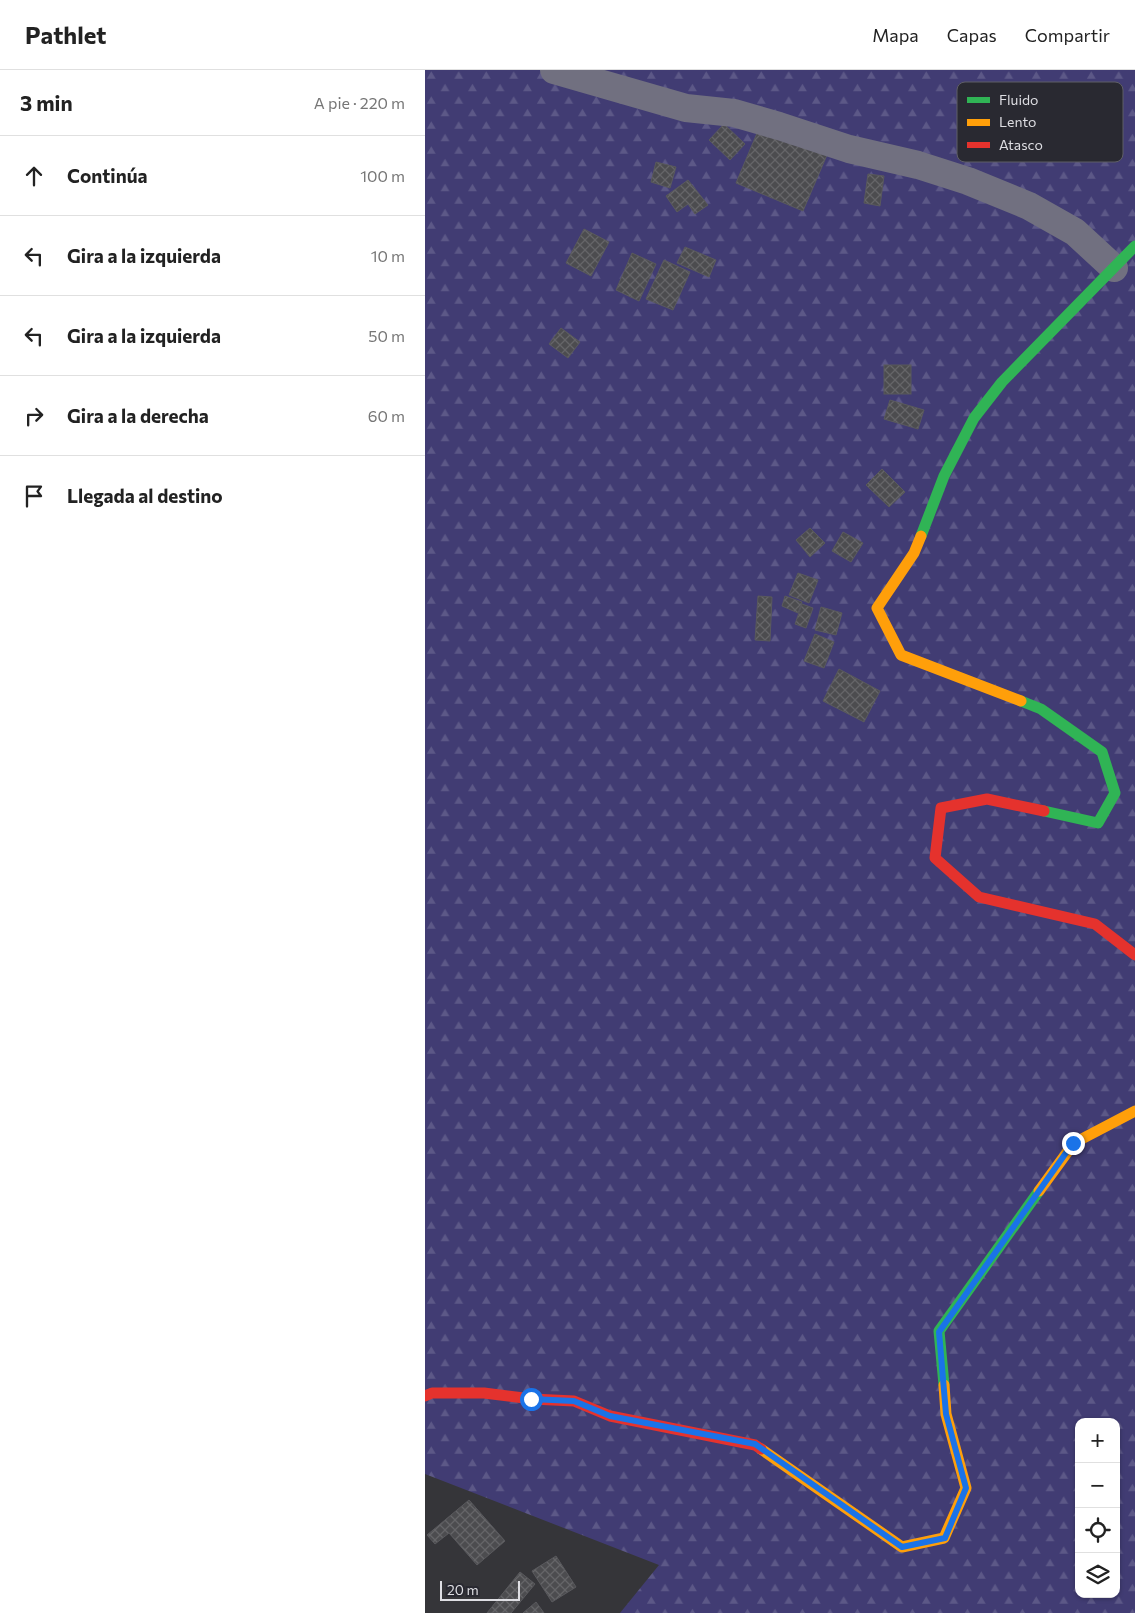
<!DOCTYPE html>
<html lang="es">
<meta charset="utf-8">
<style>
body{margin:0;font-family:Commissioner,sans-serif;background:#f6f6f6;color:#222}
.controls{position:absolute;right:15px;bottom:15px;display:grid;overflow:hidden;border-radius:10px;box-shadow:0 1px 4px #0004}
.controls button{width:45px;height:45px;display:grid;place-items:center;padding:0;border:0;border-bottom:1px solid #e0e0e0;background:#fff;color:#222;font:25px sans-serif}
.scale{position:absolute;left:15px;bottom:12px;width:80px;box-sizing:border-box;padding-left:5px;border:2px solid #dedee3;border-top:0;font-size:14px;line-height:18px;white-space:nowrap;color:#dedee3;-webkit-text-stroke:4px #292931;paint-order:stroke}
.stop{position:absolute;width:15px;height:15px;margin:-11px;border:4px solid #1a73e8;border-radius:50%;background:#fff}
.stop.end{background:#1a73e8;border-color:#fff;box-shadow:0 1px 5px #0008}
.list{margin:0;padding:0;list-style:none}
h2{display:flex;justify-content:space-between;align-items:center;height:65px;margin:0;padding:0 20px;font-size:21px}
h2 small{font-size:16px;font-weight:400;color:#767676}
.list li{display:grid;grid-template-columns:32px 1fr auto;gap:15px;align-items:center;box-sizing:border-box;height:80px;padding:0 20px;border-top:1px solid #e0e0e0}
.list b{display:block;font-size:19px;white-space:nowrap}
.list em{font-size:16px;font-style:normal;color:#767676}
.icon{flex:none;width:28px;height:28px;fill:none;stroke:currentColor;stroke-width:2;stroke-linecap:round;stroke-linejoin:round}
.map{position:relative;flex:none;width:710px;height:1543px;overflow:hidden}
header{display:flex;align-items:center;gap:30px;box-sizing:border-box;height:70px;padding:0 25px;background:#fff;border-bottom:1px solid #e0e0e0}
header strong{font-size:24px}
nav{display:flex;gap:28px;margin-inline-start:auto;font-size:18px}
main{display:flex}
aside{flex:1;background:#fff}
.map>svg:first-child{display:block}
.forest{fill:url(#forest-firs);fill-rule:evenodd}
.building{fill:url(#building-cross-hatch);stroke:#59595d}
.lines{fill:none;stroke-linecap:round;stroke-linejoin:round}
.street{stroke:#717080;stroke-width:28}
.fast{stroke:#30b455;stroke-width:11}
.slow{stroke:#ff9f0a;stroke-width:11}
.jam{stroke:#e5322d;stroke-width:11}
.route{stroke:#1a73e8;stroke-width:6}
.key{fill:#292931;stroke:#5f5f66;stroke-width:1}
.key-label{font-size:14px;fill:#dedee3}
</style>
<header>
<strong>Pathlet</strong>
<nav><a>Mapa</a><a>Capas</a><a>Compartir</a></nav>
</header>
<main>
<aside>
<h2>3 min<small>A pie · 220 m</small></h2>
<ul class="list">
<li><svg class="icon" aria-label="ahead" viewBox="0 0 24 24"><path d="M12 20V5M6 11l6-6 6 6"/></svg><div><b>Continúa</b></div><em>100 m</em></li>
<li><svg class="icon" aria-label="left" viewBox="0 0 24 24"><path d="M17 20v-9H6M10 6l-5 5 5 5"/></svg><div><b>Gira a la izquierda</b></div><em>10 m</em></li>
<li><svg class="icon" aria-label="left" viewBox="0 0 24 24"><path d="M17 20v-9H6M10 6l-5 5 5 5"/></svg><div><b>Gira a la izquierda</b></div><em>50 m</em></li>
<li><svg class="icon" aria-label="right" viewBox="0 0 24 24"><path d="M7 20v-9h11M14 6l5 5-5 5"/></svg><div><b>Gira a la derecha</b></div><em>60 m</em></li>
<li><svg class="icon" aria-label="arrive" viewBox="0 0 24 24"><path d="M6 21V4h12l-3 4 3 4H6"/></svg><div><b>Llegada al destino</b></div></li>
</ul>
</aside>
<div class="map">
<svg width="710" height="1543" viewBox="0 0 710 1543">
<defs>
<pattern id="forest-firs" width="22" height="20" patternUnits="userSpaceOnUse" patternTransform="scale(1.25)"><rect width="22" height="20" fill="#413c73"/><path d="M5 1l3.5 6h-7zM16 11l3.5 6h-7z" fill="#5c5887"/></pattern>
<pattern id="building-cross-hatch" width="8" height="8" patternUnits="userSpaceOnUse" patternTransform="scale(1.25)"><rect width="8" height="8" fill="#4c4c4f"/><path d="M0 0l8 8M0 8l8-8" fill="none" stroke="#656568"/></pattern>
</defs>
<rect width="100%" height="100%" fill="#353539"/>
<path class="forest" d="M0 0H710V1543H195L234 1495 0 1404ZM654 1352H691V1524H654Z"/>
<g class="building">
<polygon points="299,54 320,74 305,90 284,70"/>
<polygon points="335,56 402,85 378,141 311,113"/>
<polygon points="231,92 251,97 245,118 226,112"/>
<polygon points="443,104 459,106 455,136 439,133"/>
<polygon points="263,110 283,135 270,144 263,134 252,142 241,126"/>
<polygon points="159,159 184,172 166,206 141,193"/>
<polygon points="260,177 291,190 284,207 252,193"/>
<polygon points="207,183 231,194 214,231 191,220"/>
<polygon points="239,190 265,202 248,240 221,229"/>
<polygon points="136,258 155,272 143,288 124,274"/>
<rect x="459" y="295" width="27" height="29"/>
<polygon points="465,330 499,340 493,359 459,349"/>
<polygon points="457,399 480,422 464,437 441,415"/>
<polygon points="385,458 400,473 385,487 371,470"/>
<polygon points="418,462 438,473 426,492 407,481"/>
<polygon points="373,503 393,510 384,533 364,525"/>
<polygon points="333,526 347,527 345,571 330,570"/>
<polygon points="360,526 377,532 373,543 357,536"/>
<polygon points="377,534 388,538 381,558 370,554"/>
<polygon points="396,537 417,543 411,565 390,560"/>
<polygon points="390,564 409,572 399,598 379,591"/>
<polygon points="414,599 455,621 439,652 398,631"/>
<polygon points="44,1430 80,1471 52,1495 24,1463 10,1474 2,1465"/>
<polygon points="131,1486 151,1517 127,1532 107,1501"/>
<polygon points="95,1502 110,1514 86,1543 62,1543"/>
<polygon points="111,1532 119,1543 98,1543"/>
</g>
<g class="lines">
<polyline class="street" points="129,0 261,38 309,43 354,56 424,79 493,95 543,111 604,136 650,162 689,198"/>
<g class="fast">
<polyline points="496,466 519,406 549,348 577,312 710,176"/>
<polyline points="596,631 616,639 677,682 690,723 673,753 619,741"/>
<polyline points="519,1315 514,1261 614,1121"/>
</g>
<g class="slow">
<polyline points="496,466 489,483 452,538 476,585 596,631"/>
<polyline points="614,1121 649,1073 710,1041"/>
<polyline points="336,1379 477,1477 519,1468 541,1418 521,1344 519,1315"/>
</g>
<g class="jam">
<polyline points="619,741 562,729 516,738 510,788 554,827 670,854 710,885"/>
<polyline points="0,1326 7,1323 59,1323 107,1329 149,1331 185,1346 330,1375 336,1379"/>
</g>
</g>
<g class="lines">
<polyline class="route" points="106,1329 149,1331 185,1346 330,1374 477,1477 520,1468 541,1418 521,1344 514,1262 648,1073"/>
</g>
<rect x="532" y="12" width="166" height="80" rx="8" class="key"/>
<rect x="542" y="27" width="23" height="6" fill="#30b455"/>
<rect x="542" y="49" width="23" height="7" fill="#ff9f0a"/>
<rect x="542" y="72" width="23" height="6" fill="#e5322d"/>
<g class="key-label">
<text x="574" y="35">Fluido</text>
<text x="574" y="57">Lento</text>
<text x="574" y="80">Atasco</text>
</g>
</svg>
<div class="controls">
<button>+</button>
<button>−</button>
<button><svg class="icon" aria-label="locate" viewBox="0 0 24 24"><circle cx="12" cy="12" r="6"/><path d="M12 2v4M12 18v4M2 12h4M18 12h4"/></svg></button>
<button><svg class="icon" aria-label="layers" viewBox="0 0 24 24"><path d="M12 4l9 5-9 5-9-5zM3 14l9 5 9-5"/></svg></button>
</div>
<div class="scale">20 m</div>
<div class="stop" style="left:106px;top:1329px"></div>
<div class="stop end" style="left:648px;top:1073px"></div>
</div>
</main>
